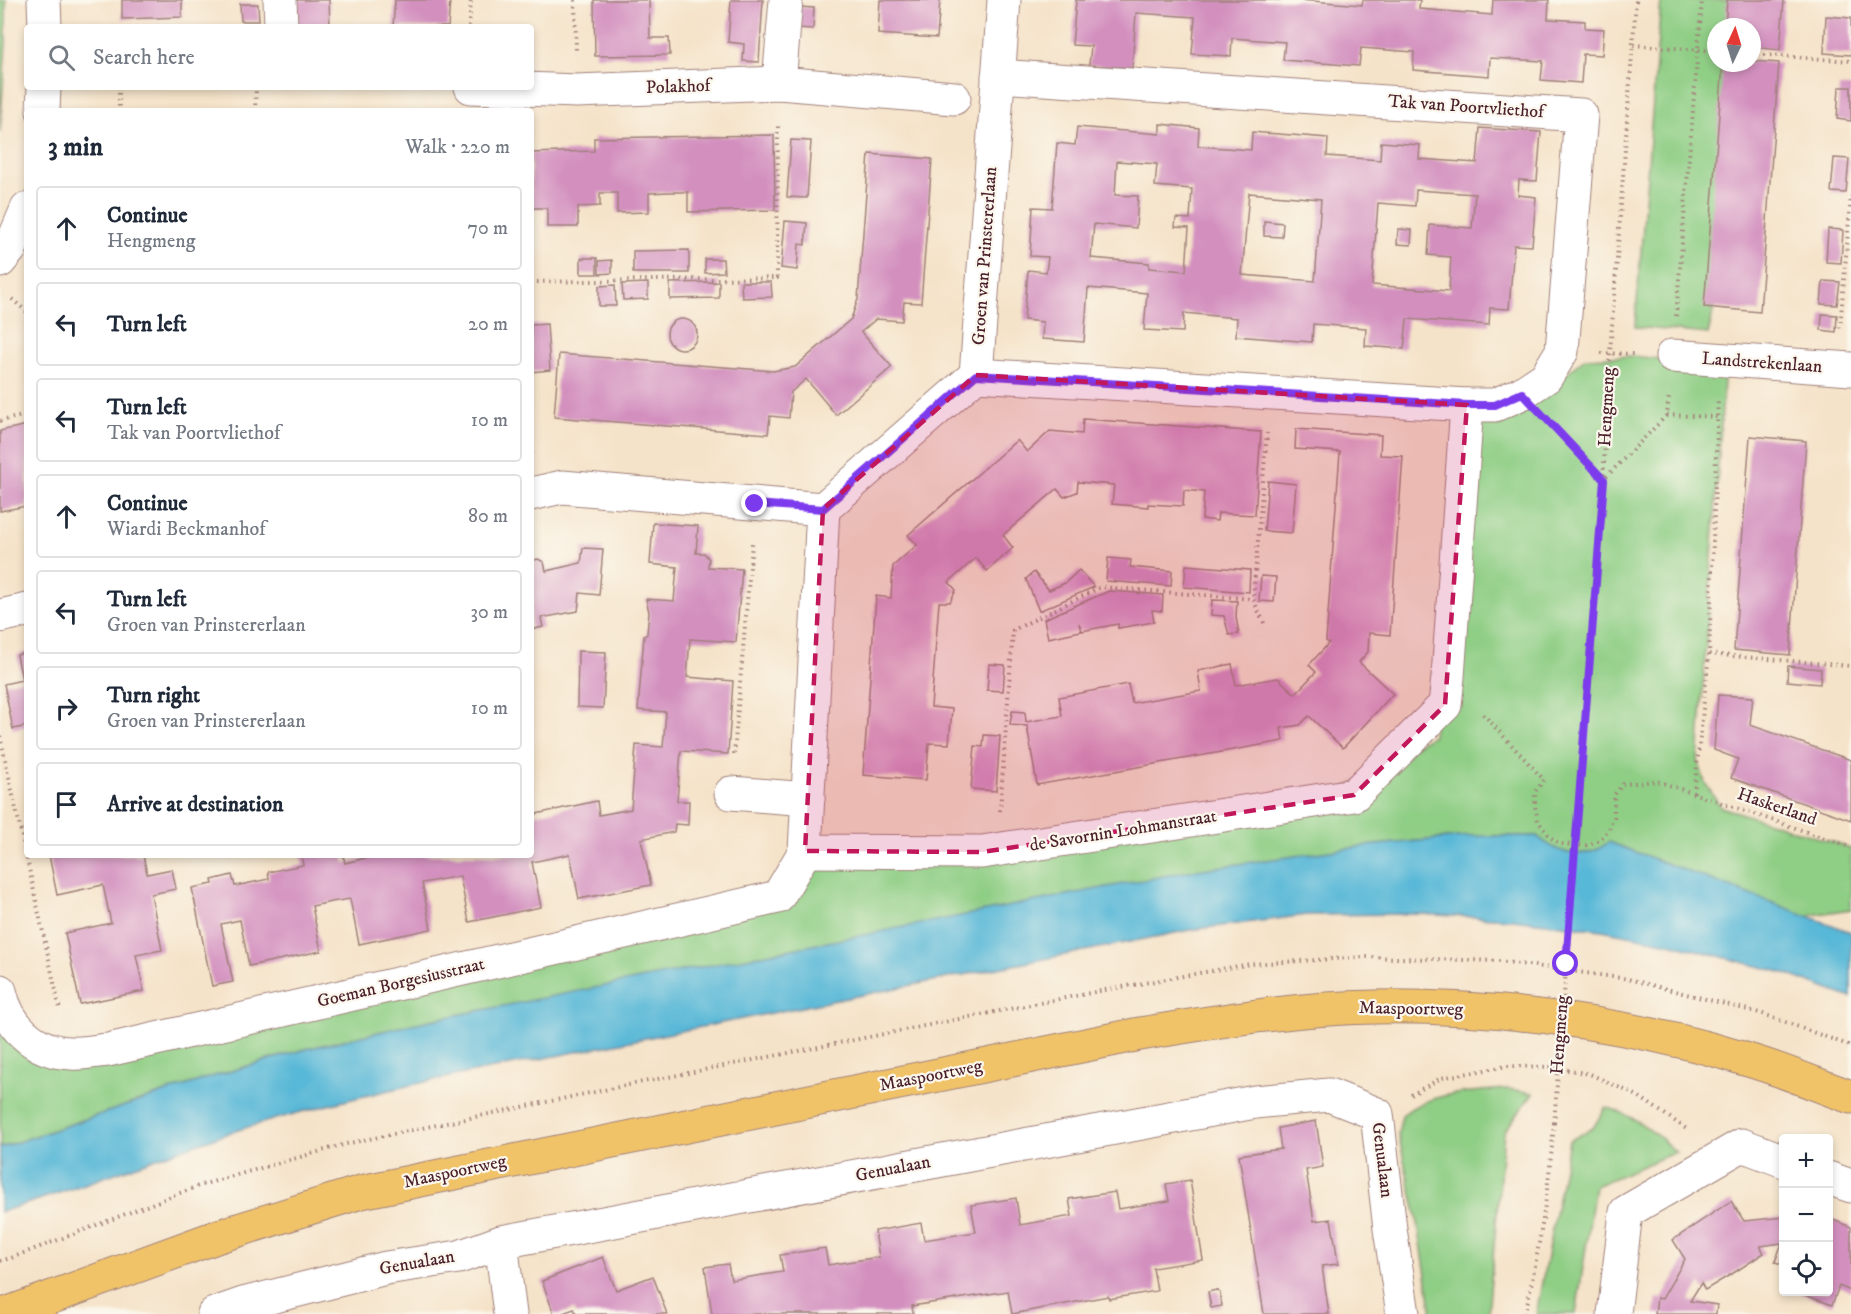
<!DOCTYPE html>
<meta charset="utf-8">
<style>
body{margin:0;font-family:"IM FELL DW Pica",serif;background:#f2f2f3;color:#1f2937}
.controls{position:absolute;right:18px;bottom:18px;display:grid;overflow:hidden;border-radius:6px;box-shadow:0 3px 9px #0003}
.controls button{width:54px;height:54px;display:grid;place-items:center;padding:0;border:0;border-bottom:2px solid #e0e1e3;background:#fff;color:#1f2937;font:30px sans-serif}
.compass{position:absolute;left:1707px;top:18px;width:54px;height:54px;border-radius:50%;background:#fff;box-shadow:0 3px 9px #0003;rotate:4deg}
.stop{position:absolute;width:18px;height:18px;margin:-14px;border:4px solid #7c3aed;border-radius:50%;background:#fff}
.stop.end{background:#7c3aed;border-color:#fff;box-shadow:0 2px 6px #0008}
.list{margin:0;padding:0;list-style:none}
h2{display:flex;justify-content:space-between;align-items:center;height:78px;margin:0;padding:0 24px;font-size:26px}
h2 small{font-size:20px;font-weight:400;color:#747a83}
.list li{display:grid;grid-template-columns:39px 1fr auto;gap:18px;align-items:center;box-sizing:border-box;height:84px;margin:0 12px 12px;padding:0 12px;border:2px solid #e0e1e3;border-radius:6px}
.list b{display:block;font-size:22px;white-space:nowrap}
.list p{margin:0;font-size:20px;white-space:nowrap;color:#747a83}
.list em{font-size:20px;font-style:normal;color:#747a83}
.icon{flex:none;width:33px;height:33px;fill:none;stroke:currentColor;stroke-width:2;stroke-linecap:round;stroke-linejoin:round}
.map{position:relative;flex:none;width:1851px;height:1314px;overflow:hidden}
.search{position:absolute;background:#fff;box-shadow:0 3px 9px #0003;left:24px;top:24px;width:510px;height:66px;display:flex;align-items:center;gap:15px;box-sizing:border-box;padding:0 21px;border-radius:6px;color:#747a83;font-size:22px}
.panel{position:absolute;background:#fff;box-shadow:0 3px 9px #0003;left:24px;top:108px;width:510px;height:750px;border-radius:6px}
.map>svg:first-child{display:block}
.green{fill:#8fce85;stroke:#6c7658;stroke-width:1.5}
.water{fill:#59b8d7;stroke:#526c81;stroke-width:1.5}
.building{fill:#d390bf;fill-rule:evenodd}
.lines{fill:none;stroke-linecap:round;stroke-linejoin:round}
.minor-casing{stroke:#a0817a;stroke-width:35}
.major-casing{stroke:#a0817a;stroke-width:35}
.path{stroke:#a0817a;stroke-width:4;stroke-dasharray:1.5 4.5;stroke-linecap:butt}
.minor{stroke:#fff;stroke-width:33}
.major{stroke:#f1c369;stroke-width:33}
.path-bridge{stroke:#a0817a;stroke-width:4;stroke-dasharray:1.5 4.5;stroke-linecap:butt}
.route{stroke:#7c3aed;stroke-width:8}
.marked{fill:#c2185b;fill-opacity:0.2;stroke:#c2185b;stroke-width:4.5;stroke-dasharray:12 8;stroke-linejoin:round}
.labels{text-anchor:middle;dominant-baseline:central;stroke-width:4.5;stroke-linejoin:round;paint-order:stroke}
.street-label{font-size:18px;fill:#4a1f2b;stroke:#fbf7ec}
</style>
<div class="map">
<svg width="1851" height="1314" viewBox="0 0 1851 1314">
<rect width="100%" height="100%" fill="#fbf7ec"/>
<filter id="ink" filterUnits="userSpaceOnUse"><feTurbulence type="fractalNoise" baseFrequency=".0167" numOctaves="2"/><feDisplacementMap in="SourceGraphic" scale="12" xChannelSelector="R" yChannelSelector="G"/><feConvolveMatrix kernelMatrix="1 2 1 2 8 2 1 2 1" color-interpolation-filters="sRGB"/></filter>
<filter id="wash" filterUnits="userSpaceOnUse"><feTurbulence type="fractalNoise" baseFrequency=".008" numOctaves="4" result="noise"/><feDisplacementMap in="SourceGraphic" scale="24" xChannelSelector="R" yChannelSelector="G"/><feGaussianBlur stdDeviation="1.35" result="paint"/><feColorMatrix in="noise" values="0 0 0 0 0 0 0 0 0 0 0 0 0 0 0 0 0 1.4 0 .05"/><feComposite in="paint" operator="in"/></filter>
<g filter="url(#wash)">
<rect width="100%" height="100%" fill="#f5e3c9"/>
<g class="green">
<polygon points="0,0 6,0 6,42 0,132"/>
<polygon points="1661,0 1741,0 1737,27 1716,27 1716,63 1733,63 1714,308 1708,334 1635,327"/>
<path d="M1632 356 1725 366 1698 760 1705 783 1721 807 1851 848V909L1806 916 1609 842C1584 861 1559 855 1537 836H1471L1365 846 426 1021 306 1049 211 1077 0 1148V1023L56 1054 743 916 812 864 1298 816 1433 735 1468 429 1493 416 1531 403 1585 358Z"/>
<path d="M1508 1089 1533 1093 1504 1132 1488 1314H1432L1417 1217 1398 1134 1402 1115C1431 1091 1472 1092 1508 1089Z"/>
<path d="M1606 1107C1636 1116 1653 1132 1676 1152L1595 1186 1576 1314H1536L1569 1141 1593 1128Z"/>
</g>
<path class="water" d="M1471 836H1537C1559 855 1584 861 1609 842L1851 932V998L1784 973 1669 943 1602 930 1513 919 1416 914 1307 915 1190 930 434 1080C366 1095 299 1111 232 1132 154 1157 78 1189 0 1212V1148L211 1077 306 1049 426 1021 1189 871 1365 846Z"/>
<g id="blocks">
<g class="building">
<polygon points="122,0 182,0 182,17 122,19"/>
<polygon points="296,0 329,0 330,27 297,27"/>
<polygon points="395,0 450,0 448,27 393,27"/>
<polygon points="594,0 649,0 650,38 669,38 670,55 595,56"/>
<polygon points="731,0 763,0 759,62 743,61 744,44 728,42"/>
<polygon points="880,0 940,0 937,38 878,34"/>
<polygon points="1076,0 1299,0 1362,5 1363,0 1420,0 1419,9 1492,15 1493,0 1549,0 1548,19 1585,21 1585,28 1604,29 1602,55 1583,54 1581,83 1541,80 1543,61 1490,58 1489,76 1413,70 1414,52 1361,48 1359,66 1283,60 1285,42 1232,38 1231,56 1192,54 1195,17 1136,13 1132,68 1089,65 1091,46 1072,45"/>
<polygon points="1727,0 1784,0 1780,50 1752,47 1752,27 1725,27"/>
<polygon points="240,4 258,4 259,21 241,21"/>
<polygon points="799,7 814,8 813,29 798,28"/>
<polygon points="1826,16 1851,18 1851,55 1824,53"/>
<polygon points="1752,61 1779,63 1760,312 1704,307 1723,63 1752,63"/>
<polygon points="1839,87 1851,87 1851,121 1837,119"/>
<path d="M1160 124 1199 128 1198 146 1251 150 1252 132 1328 138 1327 156 1380 160 1381 142 1420 145 1419 159 1477 163 1480 128 1541 132 1537 181 1519 180 1518 195 1536 197 1532 246 1514 245 1509 309 1490 308 1489 325 1407 319 1404 349 1365 346 1366 328 1313 324 1312 342 1236 336 1237 318 1184 313 1183 332 1144 330 1147 293 1088 288 1084 342 1042 339 1043 322 1024 320 1028 270 1046 272 1048 257 1030 256 1033 207 1052 208 1057 143 1075 145 1077 127 1160 134ZM1117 161 1157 164 1155 186 1192 189 1190 219 1176 218 1175 227 1189 228 1186 271 1149 268V263L1091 258 1094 224 1136 228 1138 196 1115 195ZM1416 190 1475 194 1472 228 1430 225 1428 255 1451 257 1449 291 1372 285 1378 203 1415 206ZM1249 193 1321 199 1315 281 1242 275Z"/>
<polygon points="774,135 775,210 688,212 688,192 668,192 649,193 649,212 617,213 617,193 600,193 600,206 578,207 578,227 547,227 547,208 531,208 531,153 594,151 594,138"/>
<polygon points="791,140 811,141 807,198 787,197"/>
<polygon points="869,154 932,159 921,303 904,302 902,321 876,319 861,332 892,367 836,415 806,379 791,392 789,418 770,416 768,434 554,417 559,354 773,371 795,367 851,319 858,299"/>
<polygon points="1834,158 1849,159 1846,193 1831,192"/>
<polygon points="785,221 807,223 805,245 799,244 797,270 781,268"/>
<polygon points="1264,221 1283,223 1282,237 1264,236"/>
<polygon points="1398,229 1412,230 1411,245 1397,244"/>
<polygon points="1828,229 1843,230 1841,263 1826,262"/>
<polygon points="689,250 689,273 633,273 633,251"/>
<rect x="581" y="258" width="16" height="16"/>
<polygon points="705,259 723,259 724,272 705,273"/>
<polygon points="612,260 612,273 599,274 599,261"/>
<polygon points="1823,281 1840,282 1837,305 1821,304"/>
<polygon points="719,282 719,298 670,299 670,283"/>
<polygon points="741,282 771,282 772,297 742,298"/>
<polygon points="648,283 648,299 623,300 622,284"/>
<polygon points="615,285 616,306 599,306 599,286"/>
<polygon points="1822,314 1837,315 1836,332 1821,330"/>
<circle cx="682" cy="334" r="15"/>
<polygon points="547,324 550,370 531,372 531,325"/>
<polygon points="1083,419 1261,432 1255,515 1218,513 1217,521 1202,519 1204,492 1184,490 1183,506 1148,504 1148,507 1112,504 1114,485 1078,482 1077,492 1064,497 1057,489 1003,535 1013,548 987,571 976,558 949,582 956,590 950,602 939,602 931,707 952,709 949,744 929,743 926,780 863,775 876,596 891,598 893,566 917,545 908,535 1017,440 1027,452 1050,431 1082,434"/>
<polygon points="27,425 27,506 0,511 0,431"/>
<polygon points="1296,429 1381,435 1380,455 1403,456 1390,635 1369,633 1368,652 1359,662 1393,694 1343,748 1309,716 1300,725 1281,728 1283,741 1037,785 1027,726 1010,725 1012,711 1025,712 1026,722 1062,716 1059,697 1128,684 1132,703 1201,691 1198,671 1232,664 1236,685 1278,678 1295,694 1316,672 1309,665 1329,643 1326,641 1340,452 1295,449"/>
<polygon points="1750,436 1806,441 1790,655 1734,650"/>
<polygon points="1268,481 1296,484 1292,533 1264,531"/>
<polygon points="653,523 698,526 696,553 704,553 709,559 708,567 742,569 736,642 690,639 687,677 733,681 728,754 681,751 677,801 689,801 688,825 675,824 674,832 641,839 651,885 579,899 570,854 532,862 541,907 469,922 460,876 422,883 431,929 359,944 350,899 331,902 312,906 321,951 249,966 240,920 221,924 233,982 212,986 192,888 213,884 212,880 232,875 235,886 269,879 268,872 303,865 301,855 321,855 322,857 343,855 345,863 378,855 531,855 531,815 597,801 599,815 631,809 636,745 663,747 666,712 638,710 644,636 647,634 649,612 646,599 674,601 677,567 650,564"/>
<polygon points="583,548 603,549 599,595 580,593 578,611 541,618 543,627 531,630 531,561 538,559 544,562 546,571 581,563"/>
<polygon points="1108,558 1131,560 1130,567 1172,571 1171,586 1106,581"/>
<polygon points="1186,565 1250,570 1249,592 1184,587"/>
<polygon points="1079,570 1094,587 1039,611 1026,579 1034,572 1049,590 1065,583"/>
<polygon points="1261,576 1276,577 1274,602 1259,601"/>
<polygon points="1109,591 1163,595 1162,611 1152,610 1154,622 1118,628 1118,624 1082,631 1079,623 1081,631 1048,638 1044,619"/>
<polygon points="1212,600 1237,601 1236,617 1239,634 1229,635 1224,616 1211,615"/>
<polygon points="578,651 606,652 603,708 577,707"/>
<polygon points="27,652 27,726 13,729 4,684 22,680 17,655"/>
<polygon points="989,664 1005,665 1003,691 987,690"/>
<polygon points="1788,666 1821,669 1820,684 1787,681"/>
<polygon points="1718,695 1753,697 1750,725 1851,760 1851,820 1731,778 1738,759 1714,750"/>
<polygon points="984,735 1000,736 996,791 971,789 975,746 983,747"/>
<polygon points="49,855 143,855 147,874 172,869 176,889 151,894 162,950 136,955 144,991 80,1004 65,933 111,923 103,885 57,895"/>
<polygon points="1316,1121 1323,1167 1306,1170 1314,1221 1331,1219 1335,1242 1338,1264 1322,1266 1329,1314 1264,1314 1239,1155 1281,1149 1278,1128"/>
<polygon points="1190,1180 1203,1260 1153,1268 1157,1291 1109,1299 1108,1296 1012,1314 1008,1291 912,1306 913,1314 712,1314 705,1267 728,1264 731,1280 783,1272 780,1255 825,1248 828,1265 879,1257 875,1231 921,1223 924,1240 976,1232 971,1205 1016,1198 1020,1225 1072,1216 1069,1199 1115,1192 1118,1209 1169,1201 1166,1184"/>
<polygon points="1731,1201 1744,1221 1784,1217 1784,1265 1775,1262 1782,1243 1760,1246 1764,1253 1735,1272 1705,1290 1701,1283 1690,1301 1717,1305 1716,1314 1655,1314 1657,1298 1662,1299 1685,1259 1673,1240"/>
<polygon points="1828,1218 1851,1227 1851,1291 1839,1286 1832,1305 1797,1292 1828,1292"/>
<polygon points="603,1257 616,1290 653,1276 667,1314 576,1314 574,1309 560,1314 554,1314 542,1281"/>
<polygon points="1216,1290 1220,1293 1222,1306 1211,1308 1208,1292"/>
</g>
</g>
</g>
<g filter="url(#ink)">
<use href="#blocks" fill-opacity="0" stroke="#a0817a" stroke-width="1.5"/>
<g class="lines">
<defs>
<g id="minor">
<polyline points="44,0 45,27"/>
<polyline points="280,0 281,27"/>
<polyline points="779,83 786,0"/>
<polyline points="471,87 577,91 779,83 954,98"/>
<polyline points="43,111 44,87"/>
<polyline points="0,261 10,249 27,209"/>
<polyline points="1672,356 1851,369"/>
<polyline points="976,375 1467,405 1495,405 1522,393 1546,377 1562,351 1581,115 998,76"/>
<polyline points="531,494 562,487 823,509 976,375 1004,0"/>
<polyline points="823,509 805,851 982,852 1354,795 1445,705 1448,677 1467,405"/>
<polyline points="0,616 27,610"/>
<polyline points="731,793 808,799"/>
<path d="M0 991C7 1025 34 1052 71 1053 83 1054 96 1051 108 1050L778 897 805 851"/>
<polyline points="1828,1178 1851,1186"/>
<polyline points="501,1242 510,1314"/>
<polyline points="214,1314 243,1304 386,1268 459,1257 501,1242 1255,1102 1329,1095 1377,1114 1390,1229 1403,1314"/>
<polyline points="1614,1314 1626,1212 1742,1145 1784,1161"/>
</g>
<path id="major" d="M6 1314 219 1236 361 1192 1140 1034C1218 1021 1296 1008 1375 1007 1495 1005 1634 1024 1748 1060 1783 1070 1817 1085 1851 1097"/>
</defs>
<use href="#minor" class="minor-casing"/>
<use href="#major" class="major-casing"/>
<g class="path">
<polyline points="575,0 576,51"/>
<polyline points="469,27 471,0"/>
<polyline points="1633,45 1716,51"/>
<polyline points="1752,54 1851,61"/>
<polyline points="119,87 119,111"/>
<polyline points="255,111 256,87"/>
<polyline points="531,282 777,278 778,123"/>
<polyline points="12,299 27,312"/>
<polyline points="1676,316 1702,0"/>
<polyline points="1840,328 1851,196"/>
<polyline points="1601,353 1633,354"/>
<polyline points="1667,415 1717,417"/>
<polyline points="0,421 27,415"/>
<polyline points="1549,422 1603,480 1667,415 1669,395"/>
<polyline points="531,441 533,453"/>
<polyline points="1264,623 1253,599 1267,433"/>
<polyline points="1709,654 1851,666"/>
<polyline points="1483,714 1544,780 1535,792 1535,806 1538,821 1550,837 1561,844 1584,846 1600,840 1609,829 1614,817 1614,795 1623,784 1657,781 1851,847"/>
<polyline points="0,736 60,1010"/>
<polyline points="734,754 752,543"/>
<polyline points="1694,793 1709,654 1718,399"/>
<polyline points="1000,811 1013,630 1101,587 1253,599"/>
<polyline points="1577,828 1603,480 1610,353 1636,0"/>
<polyline points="1411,1095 1441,1078 1507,1066 1553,1067 1590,1074 1638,1096 1688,1130"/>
<polyline points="0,1261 11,1258 201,1185 350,1143 633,1084 1105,990 1250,964 1366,957 1499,961 1628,979 1760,1013 1851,1046"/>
<path d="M1525 1314C1539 1251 1549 1188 1554 1123"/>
</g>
<use href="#minor" class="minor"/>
<use href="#major" class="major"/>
<polyline class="path-bridge" points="1554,1123 1577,828"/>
</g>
</g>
<g class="lines" filter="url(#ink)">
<polyline class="route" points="755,504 823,509 976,375 1467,405 1495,405 1522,393 1604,480 1566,964"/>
</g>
<path class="marked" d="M976 375 1467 405 1445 705 1354 795 982 852 805 851 823 509Z"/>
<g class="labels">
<g class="street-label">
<text transform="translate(678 87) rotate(-2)">Polakhof</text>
<text transform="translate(1466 107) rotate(4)">Tak van Poortvliethof</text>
<text transform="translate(985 256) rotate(-86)">Groen van Prinstererlaan</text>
<text transform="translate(1762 363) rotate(4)">Landstrekenlaan</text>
<text transform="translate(1607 407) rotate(-87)">Hengmeng</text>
<text transform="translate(1777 807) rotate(19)">Haskerland</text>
<text transform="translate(1123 831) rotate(-9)">de Savornin Lohmanstraat</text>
<text transform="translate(401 983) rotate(-13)">Goeman Borgesiusstraat</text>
<text transform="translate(1411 1009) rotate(1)">Maaspoortweg</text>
<text transform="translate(1560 1035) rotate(-86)">Hengmeng</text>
<text transform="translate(931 1076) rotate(-11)">Maaspoortweg</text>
<text transform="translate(1382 1160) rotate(83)">Genualaan</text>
<text transform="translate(893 1169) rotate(-11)">Genualaan</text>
<text transform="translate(455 1172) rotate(-12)">Maaspoortweg</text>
<text transform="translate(417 1263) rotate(-10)">Genualaan</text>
</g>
</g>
</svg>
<div class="controls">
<button>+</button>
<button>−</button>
<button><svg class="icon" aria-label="locate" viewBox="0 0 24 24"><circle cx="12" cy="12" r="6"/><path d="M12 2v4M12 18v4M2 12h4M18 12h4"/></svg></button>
</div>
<svg class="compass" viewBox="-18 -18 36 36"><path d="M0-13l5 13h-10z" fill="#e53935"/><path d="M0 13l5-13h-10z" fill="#747a83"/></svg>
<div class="stop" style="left:1566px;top:964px"></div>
<div class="stop end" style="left:755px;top:504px"></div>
<div class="search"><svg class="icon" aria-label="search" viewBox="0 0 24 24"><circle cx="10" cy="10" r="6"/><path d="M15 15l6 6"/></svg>Search here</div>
<section class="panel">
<h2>3 min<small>Walk · 220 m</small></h2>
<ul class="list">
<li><svg class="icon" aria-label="ahead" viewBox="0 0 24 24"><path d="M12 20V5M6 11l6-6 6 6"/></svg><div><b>Continue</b><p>Hengmeng</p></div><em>70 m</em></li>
<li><svg class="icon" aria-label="left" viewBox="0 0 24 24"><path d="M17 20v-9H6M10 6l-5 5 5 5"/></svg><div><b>Turn left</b></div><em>20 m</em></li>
<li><svg class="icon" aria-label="left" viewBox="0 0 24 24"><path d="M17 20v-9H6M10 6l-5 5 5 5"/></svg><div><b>Turn left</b><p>Tak van Poortvliethof</p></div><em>10 m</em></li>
<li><svg class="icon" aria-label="ahead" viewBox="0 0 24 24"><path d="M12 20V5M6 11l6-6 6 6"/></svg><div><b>Continue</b><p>Wiardi Beckmanhof</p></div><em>80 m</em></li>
<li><svg class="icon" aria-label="left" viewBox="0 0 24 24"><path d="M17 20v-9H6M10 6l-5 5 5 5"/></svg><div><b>Turn left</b><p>Groen van Prinstererlaan</p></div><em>30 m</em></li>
<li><svg class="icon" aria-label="right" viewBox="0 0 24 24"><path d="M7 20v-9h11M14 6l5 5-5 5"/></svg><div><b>Turn right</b><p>Groen van Prinstererlaan</p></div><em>10 m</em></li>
<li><svg class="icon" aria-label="arrive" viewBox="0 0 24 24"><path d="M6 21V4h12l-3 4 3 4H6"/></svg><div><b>Arrive at destination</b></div></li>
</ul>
</section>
</div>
